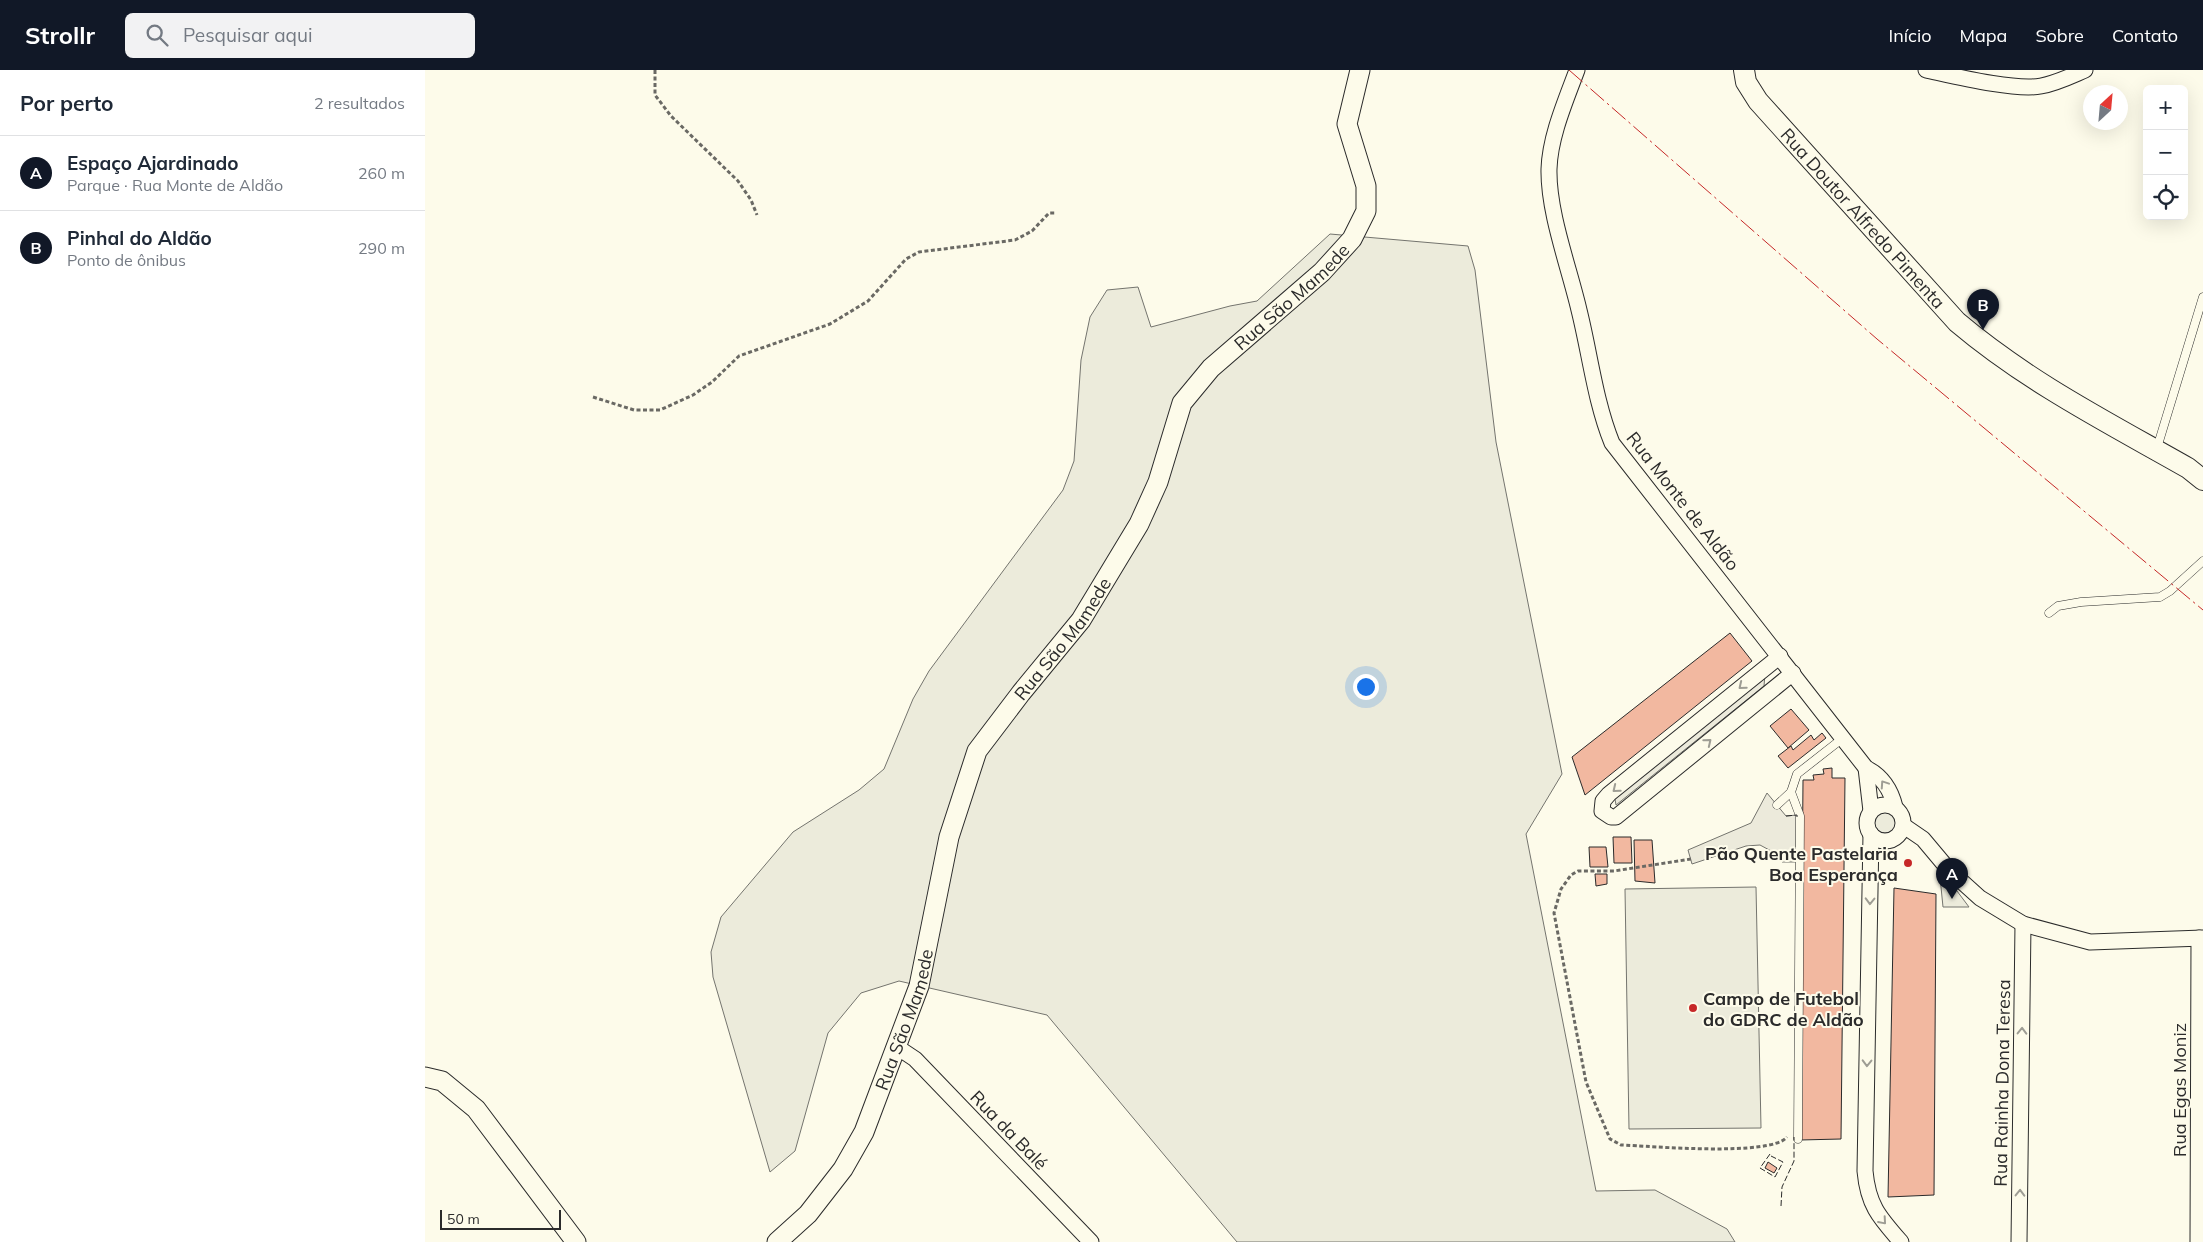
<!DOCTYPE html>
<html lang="pt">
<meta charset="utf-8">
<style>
body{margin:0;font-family:Mulish,sans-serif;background:#f2f2f3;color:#1f2937}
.controls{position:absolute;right:15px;top:15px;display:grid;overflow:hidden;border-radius:8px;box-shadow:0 5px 20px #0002}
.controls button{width:45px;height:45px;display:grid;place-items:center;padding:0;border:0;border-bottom:1px solid #e0e1e3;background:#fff;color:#1f2937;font:25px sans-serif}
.compass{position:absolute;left:1658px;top:15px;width:45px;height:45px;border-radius:50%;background:#fff;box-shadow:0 5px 20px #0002;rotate:26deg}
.scale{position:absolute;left:15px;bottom:12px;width:121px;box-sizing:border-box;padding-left:5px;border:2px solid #2b2b2b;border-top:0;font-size:14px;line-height:18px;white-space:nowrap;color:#2b2b2b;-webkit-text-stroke:4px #fdfbea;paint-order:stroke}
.you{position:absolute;left:940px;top:616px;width:18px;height:18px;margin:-12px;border:4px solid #fff;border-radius:50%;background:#1a73e8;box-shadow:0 0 0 8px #1a73e833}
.badge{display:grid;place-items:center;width:32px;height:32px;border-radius:50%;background:#111827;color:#fff;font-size:16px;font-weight:700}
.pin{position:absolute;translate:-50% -41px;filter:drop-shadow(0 1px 2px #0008)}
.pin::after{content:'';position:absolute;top:26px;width:18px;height:15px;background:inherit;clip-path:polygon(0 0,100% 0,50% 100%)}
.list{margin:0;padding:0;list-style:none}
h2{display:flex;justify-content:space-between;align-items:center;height:65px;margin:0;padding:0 20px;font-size:21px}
h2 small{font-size:16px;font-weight:400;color:#747a83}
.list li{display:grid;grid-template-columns:32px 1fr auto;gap:15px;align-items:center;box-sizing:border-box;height:75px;padding:0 20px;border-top:1px solid #e0e1e3}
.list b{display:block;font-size:19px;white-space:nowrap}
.list p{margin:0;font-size:16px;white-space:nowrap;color:#747a83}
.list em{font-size:16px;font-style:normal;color:#747a83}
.icon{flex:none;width:28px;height:28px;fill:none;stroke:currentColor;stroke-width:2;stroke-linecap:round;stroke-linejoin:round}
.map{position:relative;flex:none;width:1778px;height:1172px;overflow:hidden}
header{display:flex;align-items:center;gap:30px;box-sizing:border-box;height:70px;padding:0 25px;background:#111827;color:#fff}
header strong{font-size:24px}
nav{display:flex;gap:28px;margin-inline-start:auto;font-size:18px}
.search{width:350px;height:45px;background:#f2f2f3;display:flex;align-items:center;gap:12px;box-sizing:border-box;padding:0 18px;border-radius:8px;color:#747a83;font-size:19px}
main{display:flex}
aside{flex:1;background:#fff}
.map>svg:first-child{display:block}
.green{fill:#ecebdb;stroke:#74746e}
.parking{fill:#eceadb;stroke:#74746e}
.building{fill:#f2b8a0;stroke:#2b2b2b}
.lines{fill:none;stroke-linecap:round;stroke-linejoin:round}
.service-casing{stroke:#2b2b2b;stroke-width:9}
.minor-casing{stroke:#2b2b2b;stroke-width:17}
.tertiary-casing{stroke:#2b2b2b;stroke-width:21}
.secondary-casing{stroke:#2b2b2b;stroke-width:22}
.path{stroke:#6a6964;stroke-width:3;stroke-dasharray:4 2.5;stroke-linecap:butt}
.service{stroke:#fdfbea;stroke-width:8}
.minor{stroke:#fdfbea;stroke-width:15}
.tertiary{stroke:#fdfbea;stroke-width:19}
.secondary{stroke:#fdfbea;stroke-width:20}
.fence{stroke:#2b2b2b;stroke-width:1;stroke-dasharray:6 2.5;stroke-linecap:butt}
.power{stroke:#c62828;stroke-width:1;stroke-dasharray:18 4 2.5 4;stroke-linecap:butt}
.oneway{stroke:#9e9d94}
.poi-dot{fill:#c62828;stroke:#fdfbea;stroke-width:2}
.labels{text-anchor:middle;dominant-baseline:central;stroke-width:4;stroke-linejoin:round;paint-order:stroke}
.street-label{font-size:18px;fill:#2b2b2b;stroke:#fdfbea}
.poi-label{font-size:18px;font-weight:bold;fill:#2b2b2b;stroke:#fdfbea;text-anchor:end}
</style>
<header>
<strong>Strollr</strong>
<div class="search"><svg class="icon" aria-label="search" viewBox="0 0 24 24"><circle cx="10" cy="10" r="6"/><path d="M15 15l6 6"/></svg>Pesquisar aqui</div>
<nav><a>Início</a><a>Mapa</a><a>Sobre</a><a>Contato</a></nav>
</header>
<main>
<aside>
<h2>Por perto<small>2 resultados</small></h2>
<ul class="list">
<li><span class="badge">A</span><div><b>Espaço Ajardinado</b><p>Parque · Rua Monte de Aldão</p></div><em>260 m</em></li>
<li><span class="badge">B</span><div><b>Pinhal do Aldão</b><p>Ponto de ônibus</p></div><em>290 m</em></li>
</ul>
</aside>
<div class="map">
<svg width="1778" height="1172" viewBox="0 0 1778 1172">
<rect width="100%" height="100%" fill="#fdfbea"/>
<g class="green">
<polygon points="905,164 1043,176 1050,200 1071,372 1137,704 1101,764 1171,1121 1230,1120 1302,1159 1310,1172 812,1172 622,945 474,911 436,923 403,963 370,1081 345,1102 288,907 286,882 296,847 368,762 434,720 459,699 488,629 504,601 638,420 649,391 656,290 665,247 682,220 713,217 726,257 805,236 832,231"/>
<circle cx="1460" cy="752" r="11"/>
<polygon points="1515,807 1532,821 1544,837 1518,837"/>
<polygon points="1331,817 1336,1058 1204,1059 1200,819"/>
</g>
<g class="parking">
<polygon points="1340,604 1339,616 1191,735 1189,723"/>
<polygon points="1342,723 1361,746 1372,745 1371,792 1357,792 1348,782 1335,775 1321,776 1267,794 1263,780 1326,753"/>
</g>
<g class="building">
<polygon points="1305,563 1327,591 1160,725 1147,687"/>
<polygon points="1366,639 1384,660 1363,678 1345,656"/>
<polygon points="1397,663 1401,668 1363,698 1353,686 1366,676 1368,680 1386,665 1389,670"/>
<polygon points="1407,698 1407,708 1420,708 1416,1069 1375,1070 1378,710 1389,710 1388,705 1399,704 1398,699"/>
<polygon points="1188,767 1206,767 1207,793 1189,793"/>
<polygon points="1209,770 1227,770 1230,813 1210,811"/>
<polygon points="1164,777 1181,777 1183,797 1165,797"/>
<polygon points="1170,804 1182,804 1182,814 1171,816"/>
<polygon points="1469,818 1511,824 1509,1125 1463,1127"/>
<polygon points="1343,1092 1352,1098 1349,1103 1340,1098"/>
</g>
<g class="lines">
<defs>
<g id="service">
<polyline points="1732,378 1778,227"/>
<polyline points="1624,543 1633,536 1656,532 1735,527 1745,521 1778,491"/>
<polyline points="1366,722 1375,746 1373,1069"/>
<polyline points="1352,735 1366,722 1372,704 1418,668"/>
</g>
<g id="minor">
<path d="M1152 0C1141 30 1125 66 1124 99 1123 142 1144 197 1154 240 1165 284 1170 331 1187 373L1441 698C1457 706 1466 720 1470 737"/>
<path d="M1501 0C1529 6 1590 21 1616 16 1632 13 1646 6 1660 0"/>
<polyline points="1355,586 1184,724 1178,731 1177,741 1186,747 1191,747 1368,603"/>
<polyline points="1441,698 1446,741"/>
<circle cx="1460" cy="753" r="18"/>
<polyline points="1479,756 1498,769 1524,800 1555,828 1598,854 1665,872 1778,868"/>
<path d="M1446 764 1440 1101C1443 1135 1454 1147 1476 1172"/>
<polyline points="472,977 490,989 666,1172"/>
<polyline points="1594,1172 1598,854"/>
<polyline points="1773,1172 1774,868"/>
</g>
<g id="tertiary">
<polyline points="0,1007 17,1011 51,1039 151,1172"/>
<path id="s1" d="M352 1172 383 1144 418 1099 439 1062 494 916 524 767 552 681 596 623 656 550 714 454 733 412 757 333 786 298 897 202 927 169 941 141V116L922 54 935 0"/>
</g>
<g id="secondary">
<path id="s2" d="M1319 0 1321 12 1333 31 1532 252C1603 312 1682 352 1763 398L1778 410"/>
</g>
</defs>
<use href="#service" class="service-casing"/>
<use href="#minor" class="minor-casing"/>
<use href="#tertiary" class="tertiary-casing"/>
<use href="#secondary" class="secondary-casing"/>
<g class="path">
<polyline points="230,0 230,25 246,46 313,111 326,130 332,145"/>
<polyline points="168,327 209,340 235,340 268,325 287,312 314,286 405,254 443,231 481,189 494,182 590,170 607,161 624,143 631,143"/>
<path d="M1266 789 1189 801H1153L1146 805 1136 819 1129 843 1161 1012 1185 1069 1196 1075C1225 1076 1346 1087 1362 1067"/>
</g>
<use href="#service" class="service"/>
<use href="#minor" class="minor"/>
<use href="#tertiary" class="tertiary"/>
<use href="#secondary" class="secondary"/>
<g class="fence">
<polyline points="1361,746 1372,745 1372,747"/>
<polyline points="1345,1084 1335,1098 1350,1107 1358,1092 1346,1086"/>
<polyline points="1356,1136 1357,1117 1369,1091 1369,1067"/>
</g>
<polyline class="power" points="1144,0 1452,269 1778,540"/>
</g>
<defs><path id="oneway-chevron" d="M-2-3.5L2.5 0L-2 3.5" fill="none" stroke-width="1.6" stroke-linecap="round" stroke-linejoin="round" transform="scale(1.25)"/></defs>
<g class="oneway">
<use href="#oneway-chevron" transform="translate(1317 616) rotate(141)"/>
<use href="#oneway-chevron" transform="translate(1283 672) rotate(-39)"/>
<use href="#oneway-chevron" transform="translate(1459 714) rotate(-124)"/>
<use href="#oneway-chevron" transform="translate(1191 719) rotate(141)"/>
<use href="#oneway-chevron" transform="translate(1445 831) rotate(91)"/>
<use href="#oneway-chevron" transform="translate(1597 961) rotate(-89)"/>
<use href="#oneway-chevron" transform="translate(1442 993) rotate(91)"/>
<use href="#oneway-chevron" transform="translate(1595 1123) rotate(-89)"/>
<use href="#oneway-chevron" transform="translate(1458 1151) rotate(49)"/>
</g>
<g class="poi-dot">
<circle cx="1483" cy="793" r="5"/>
<circle cx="1268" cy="938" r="5"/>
</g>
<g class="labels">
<g class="street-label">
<text stroke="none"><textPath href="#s2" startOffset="192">Rua Doutor Alfredo Pimenta</textPath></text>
<text stroke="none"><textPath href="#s1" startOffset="1101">Rua São Mamede</textPath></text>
<text transform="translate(1258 431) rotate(52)">Rua Monte de Aldão</text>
<text stroke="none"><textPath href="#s1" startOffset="681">Rua São Mamede</textPath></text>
<text stroke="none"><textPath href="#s1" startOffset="261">Rua São Mamede</textPath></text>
<text transform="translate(1577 1013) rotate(-89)">Rua Rainha Dona Teresa</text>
<text transform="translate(1754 1020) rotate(-90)">Rua Egas Moniz</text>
<text transform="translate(584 1060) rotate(46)">Rua da Balé</text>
</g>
<g class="poi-label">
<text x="1473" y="783">Pão Quente Pastelaria<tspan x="1473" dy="21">Boa Esperança</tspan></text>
<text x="1278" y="928" text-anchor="start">Campo de Futebol<tspan x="1278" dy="21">do GDRC de Aldão</tspan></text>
</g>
</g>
</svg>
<div class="controls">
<button>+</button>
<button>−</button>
<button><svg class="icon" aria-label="locate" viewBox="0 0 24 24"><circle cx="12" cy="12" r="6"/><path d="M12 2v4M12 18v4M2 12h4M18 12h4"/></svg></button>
</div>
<svg class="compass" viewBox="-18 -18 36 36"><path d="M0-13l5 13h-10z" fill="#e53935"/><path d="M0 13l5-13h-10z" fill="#747a83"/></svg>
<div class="scale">50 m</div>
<div class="you"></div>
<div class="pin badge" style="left:1527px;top:829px">A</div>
<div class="pin badge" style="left:1558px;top:260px">B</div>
</div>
</main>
